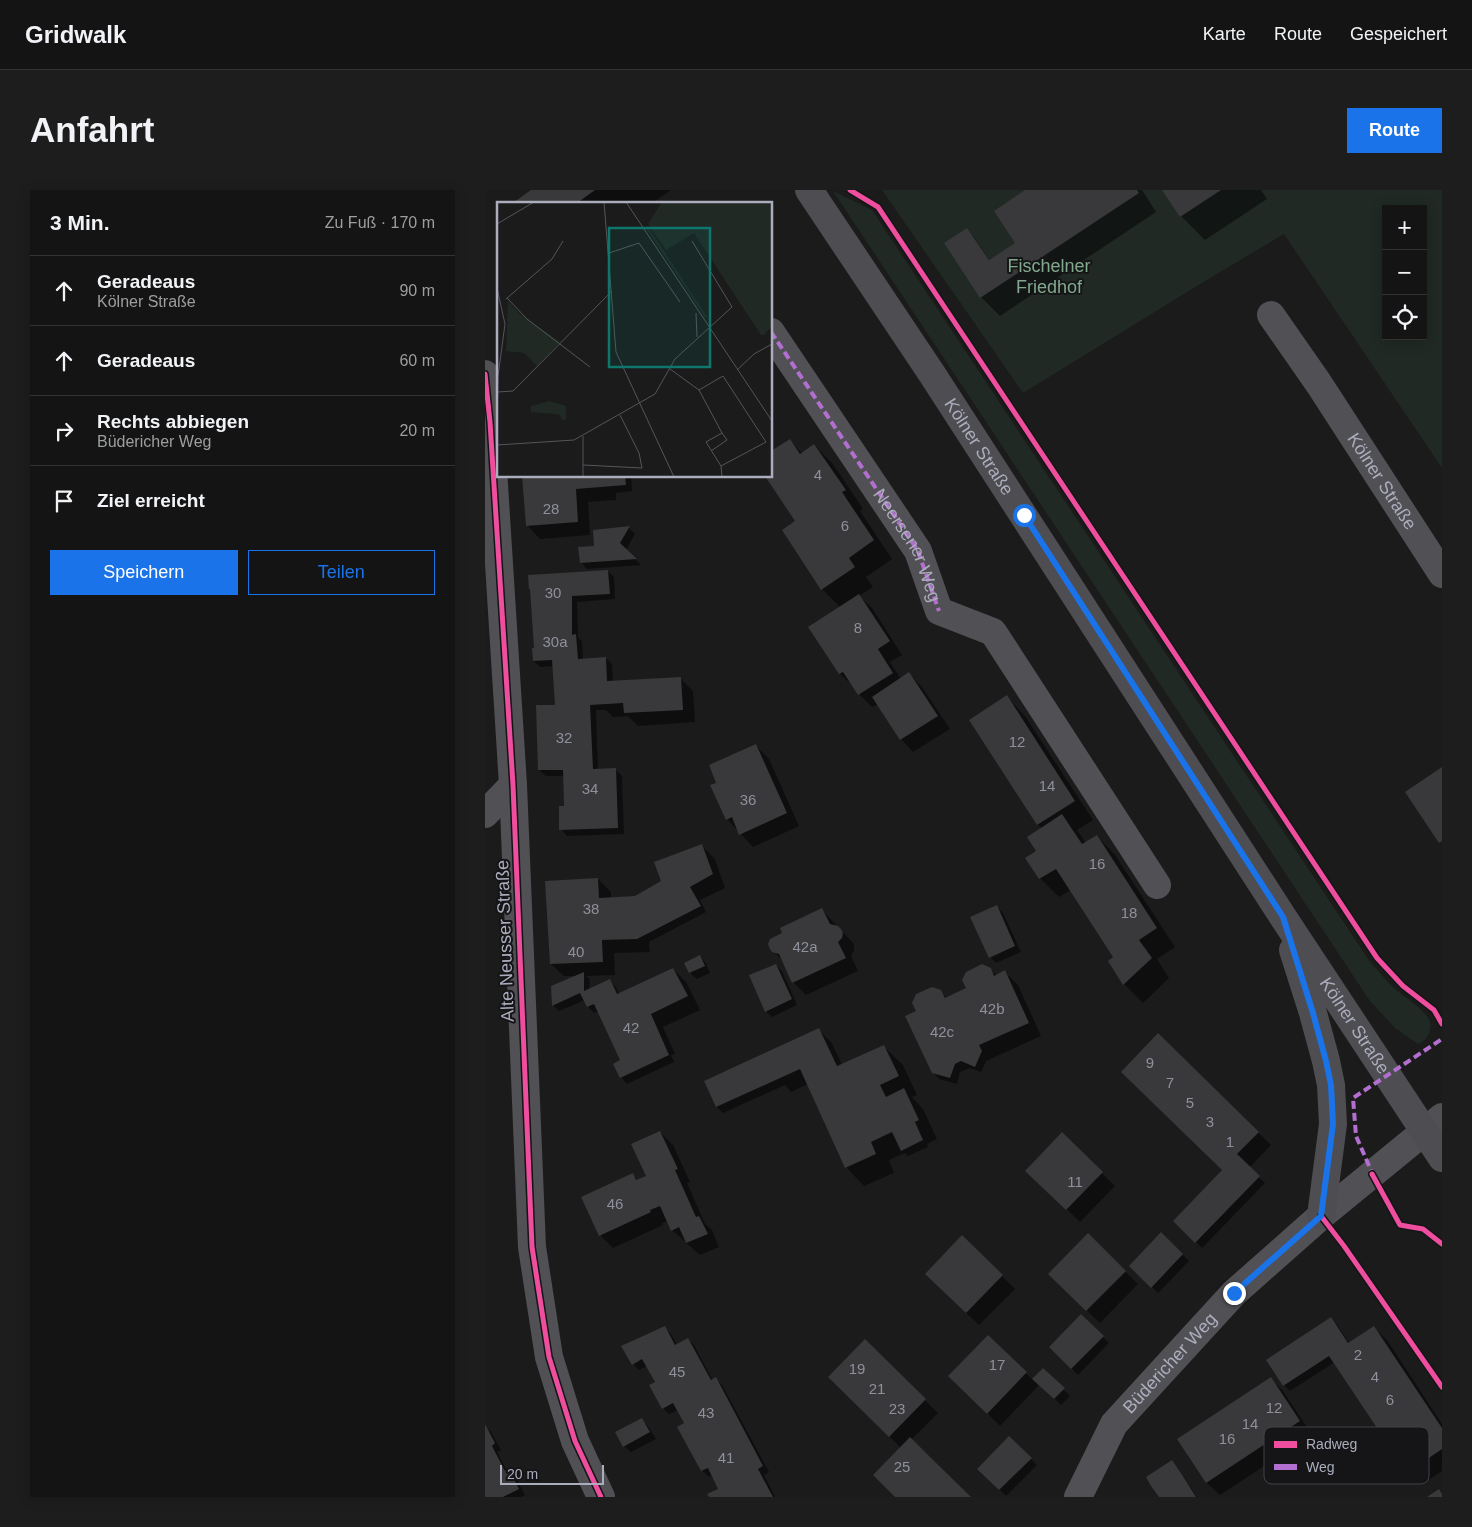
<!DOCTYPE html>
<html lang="de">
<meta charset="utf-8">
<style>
body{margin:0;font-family:Helvetica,sans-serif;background:#1d1d1d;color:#f1f3f6}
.controls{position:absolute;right:15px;top:15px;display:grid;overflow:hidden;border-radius:0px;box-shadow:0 2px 12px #0003}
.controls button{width:45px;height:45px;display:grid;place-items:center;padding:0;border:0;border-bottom:1px solid #333334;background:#141414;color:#f1f3f6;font:25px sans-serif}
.scale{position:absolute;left:15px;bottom:12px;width:104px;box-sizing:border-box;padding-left:5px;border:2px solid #abadbd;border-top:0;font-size:14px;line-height:18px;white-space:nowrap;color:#abadbd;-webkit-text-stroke:4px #151517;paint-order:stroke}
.stop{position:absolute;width:15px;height:15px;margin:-11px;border:4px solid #1a73e8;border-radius:50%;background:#fff}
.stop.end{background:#1a73e8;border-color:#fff;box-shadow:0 1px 5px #0008}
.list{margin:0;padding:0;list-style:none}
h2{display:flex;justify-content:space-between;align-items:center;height:65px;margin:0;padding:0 20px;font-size:21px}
h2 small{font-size:16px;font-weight:400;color:#9d9ea0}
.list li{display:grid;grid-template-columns:32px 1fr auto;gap:15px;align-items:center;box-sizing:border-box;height:70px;padding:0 20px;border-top:1px solid #333334}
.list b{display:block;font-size:19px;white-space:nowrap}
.list p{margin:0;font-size:16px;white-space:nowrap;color:#9d9ea0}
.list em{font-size:16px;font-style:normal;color:#9d9ea0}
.actions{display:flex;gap:10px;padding:15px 20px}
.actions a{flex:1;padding:11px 0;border:1px solid #1a73e8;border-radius:0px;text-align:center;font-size:18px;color:#1a73e8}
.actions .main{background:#1a73e8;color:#fff}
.icon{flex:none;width:28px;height:28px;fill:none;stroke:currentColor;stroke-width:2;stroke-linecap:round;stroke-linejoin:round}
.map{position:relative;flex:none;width:957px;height:1307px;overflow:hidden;border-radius:0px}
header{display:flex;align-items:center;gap:30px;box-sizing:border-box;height:70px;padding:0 25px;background:#141414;border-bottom:1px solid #333334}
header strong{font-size:24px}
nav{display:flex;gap:28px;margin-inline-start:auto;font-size:18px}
.intro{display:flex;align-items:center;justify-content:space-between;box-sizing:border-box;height:120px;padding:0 30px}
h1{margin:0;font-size:35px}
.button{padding:12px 22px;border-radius:0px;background:#1a73e8;color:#fff;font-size:18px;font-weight:700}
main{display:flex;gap:30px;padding:0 30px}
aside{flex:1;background:#141414;border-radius:0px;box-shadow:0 2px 12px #0003}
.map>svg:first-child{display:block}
.green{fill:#202924;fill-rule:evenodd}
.shadow{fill:#0007}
.building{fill:#39383a}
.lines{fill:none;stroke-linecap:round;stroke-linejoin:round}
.minor{stroke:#515155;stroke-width:28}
.major{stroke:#4d4d52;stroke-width:28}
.quiet{stroke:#b36fd0;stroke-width:4;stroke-dasharray:8 4;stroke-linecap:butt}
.cycleway-casing{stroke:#151517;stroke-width:8}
.cycleway{stroke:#ef4d9e;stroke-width:5}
.route{stroke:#1a73e8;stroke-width:6}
.labels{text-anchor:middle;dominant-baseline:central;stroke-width:4;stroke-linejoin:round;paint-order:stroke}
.number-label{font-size:15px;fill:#8e909c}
.park-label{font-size:18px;fill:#81a98d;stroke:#151517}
.street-label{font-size:18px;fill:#abadbd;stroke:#151517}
.inset-road{fill:none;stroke:#55555c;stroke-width:1}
.view{fill:#0f766e;fill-opacity:0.15;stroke:#0f766e;stroke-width:2.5}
.inset-edge{fill:none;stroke:#abadbd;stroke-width:2.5}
.key{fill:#151517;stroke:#424349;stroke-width:1}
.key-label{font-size:14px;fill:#abadbd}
</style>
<header>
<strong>Gridwalk</strong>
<nav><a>Karte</a><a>Route</a><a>Gespeichert</a></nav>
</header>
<div class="intro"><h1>Anfahrt</h1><a class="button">Route</a></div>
<main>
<aside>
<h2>3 Min.<small>Zu Fuß · 170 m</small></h2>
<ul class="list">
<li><svg class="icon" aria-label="ahead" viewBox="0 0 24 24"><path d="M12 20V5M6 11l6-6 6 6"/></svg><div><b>Geradeaus</b><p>Kölner Straße</p></div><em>90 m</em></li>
<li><svg class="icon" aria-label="ahead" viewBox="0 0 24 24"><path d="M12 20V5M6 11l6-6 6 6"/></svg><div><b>Geradeaus</b></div><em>60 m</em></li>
<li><svg class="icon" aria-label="right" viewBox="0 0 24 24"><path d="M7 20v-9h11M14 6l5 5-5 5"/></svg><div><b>Rechts abbiegen</b><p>Büdericher Weg</p></div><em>20 m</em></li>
<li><svg class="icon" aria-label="arrive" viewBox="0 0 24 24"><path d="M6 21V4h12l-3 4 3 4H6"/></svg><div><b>Ziel erreicht</b></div></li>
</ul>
<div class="actions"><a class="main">Speichern</a><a>Teilen</a></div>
</aside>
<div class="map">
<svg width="957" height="1307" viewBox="0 0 957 1307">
<rect width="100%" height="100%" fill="#1b1b1b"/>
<g class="green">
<path d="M397 0H957V278L799 44 720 91 538 203ZM901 19H938V146H901Z"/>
<path d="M348 1 387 20 885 772C893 780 900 790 909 798 918 806 942 821 945 832 948 841 941 851 933 854L910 838 885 811Z"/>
</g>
<g class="shadow">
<polygon points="48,0 186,0 166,14 32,14"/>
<polygon points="542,0 657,0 671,22 515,126 496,107 482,40 488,46 505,71 531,54"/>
<polygon points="679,0 776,0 782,9 720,50 696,26"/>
<polygon points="305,251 317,263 329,255 348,274 378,319 375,321 407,369 381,387 388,397 374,406 387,418 417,465 405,472 416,489 424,484 437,497 465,539 428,562 416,549 393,514 387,517 374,504 368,496 355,484 325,437 356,418 337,399 299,341 312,332 286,286"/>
<polygon points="39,286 146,286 147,301 131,303 131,310 103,312 105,345 55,349 43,336"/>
<polygon points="144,338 150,344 141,360 156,375 102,379 96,372 110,357 109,342"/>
<polygon points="123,381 129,387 130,409 92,412 93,447 97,452 98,470 121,468 127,474 128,491 195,488 208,501 210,532 153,536 143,526 128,527 121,520 111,520 113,580 130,579 137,586 139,644 82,646 76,639 81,618 80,586 61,586 54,580 71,516 69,476 55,477 49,471 50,459 47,400"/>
<polygon points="522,507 540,526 608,630 592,640 601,653 612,646 630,665 690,757 672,769 684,788 658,813 639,794 624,771 630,768 586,700 574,707 555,688 542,668 553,661 557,638 553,635 485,530"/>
<polygon points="271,556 284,569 314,636 268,657 242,629 233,593"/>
<polygon points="217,656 230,669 240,698 215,710 221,722 164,752 165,762 129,763 130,785 101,786 105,789 104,800 124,791 131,797 134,804 188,779 201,792 215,820 178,837 190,864 186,865 189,872 142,894 136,887 138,871 114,821 109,823 103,817 100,810 74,821 68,815 91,786 79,786 66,774 113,689 126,702 126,708 150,708 178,691"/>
<polygon points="512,717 518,723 536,762 511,773 505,767"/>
<polygon points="337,720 369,754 369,761 366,766 373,781 321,805 308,792 300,773 288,761 298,744"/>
<polygon points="215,767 221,773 225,783 212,789 205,783 201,774"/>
<polygon points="290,775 297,781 312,815 287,827 281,821"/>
<polygon points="505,779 512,786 520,782 533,795 556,846 501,871 496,882 485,878 475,882 472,894 454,889 448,882 434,821 455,801 462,808 483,799"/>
<polygon points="334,840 347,853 357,875 399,857 418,875 432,905 427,907 438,919 452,949 442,954 443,957 423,966 420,963 404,970 409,983 379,996 361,977 323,894 306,902 300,895 238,923 232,917 220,892"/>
<polygon points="673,845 786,955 764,978 780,993 717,1058 689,1031 739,980"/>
<polygon points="175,942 188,955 205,992 202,993 220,1034 227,1040 234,1057 215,1065 187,1040 183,1031 177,1033 178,1035 128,1058 115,1045 147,984 153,991 163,986"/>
<polygon points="577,944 630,996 595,1032 542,980"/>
<polygon points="676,1044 704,1071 673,1103 646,1076"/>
<polygon points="603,1045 653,1094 615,1133 577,1097"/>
<polygon points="477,1047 530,1099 494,1135 454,1097"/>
<polygon points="596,1126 624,1153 593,1185 565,1157"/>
<polygon points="846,1128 852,1135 865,1154 889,1138 902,1150 957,1234 957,1281 936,1295 923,1282 850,1172 805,1201 799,1195"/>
<polygon points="180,1138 186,1144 192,1155 202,1149 209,1155 228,1191 231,1189 237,1195 284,1282 279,1285 290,1307 225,1307 235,1299 227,1284 224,1287 217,1280 194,1237 201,1234 193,1220 184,1224 178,1218 172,1193 162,1176 154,1180 148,1174"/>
<polygon points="503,1147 548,1190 558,1179 585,1206 576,1215 555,1194 515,1236 465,1186"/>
<polygon points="380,1151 453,1223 426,1250 485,1307 412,1307 416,1258 345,1187"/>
<polygon points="786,1189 798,1201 827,1245 735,1305 722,1293 694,1249"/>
<polygon points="157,1230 163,1236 171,1249 146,1262 139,1256"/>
<polygon points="0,1236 6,1242 16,1260 12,1262 22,1281 24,1280 30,1287 40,1305 36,1307 0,1307"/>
<polygon points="524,1248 552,1275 521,1306 494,1279"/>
<polygon points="687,1272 693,1278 712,1307 676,1307"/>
</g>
<g class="building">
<polygon points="46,0 110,0 92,13 92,14 31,14 29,12"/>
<polygon points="540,0 652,0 654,3 495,108 459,53 482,38 504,70 530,53 509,21"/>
<polygon points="677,0 736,0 695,27"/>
<polygon points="305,249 315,264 329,254 361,300 357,302 389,350 364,368 370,377 336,400 297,340 310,331 280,286 286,286 286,261"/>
<polygon points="37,286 140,286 141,295 91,299 93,332 41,336"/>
<polygon points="145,336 135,353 152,369 95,373 93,357 109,356 108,340"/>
<polygon points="123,380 125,404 87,406 87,445 91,444 93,469 121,467 122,491 196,487 198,520 139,523 138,513 105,515 108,579 131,578 133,638 74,640 74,616 79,616 78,580 53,580 51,515 70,515 67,470 48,471 47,458 49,458 45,399 44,399 43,385"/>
<polygon points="374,404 405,451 393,459 408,483 373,505 358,482 354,484 323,437"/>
<polygon points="424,482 453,526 415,550 387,507"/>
<polygon points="522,505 590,611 552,635 484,530"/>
<polygon points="271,554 302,623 254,645 247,627 241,630 225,595 231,593 224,575"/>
<polygon points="957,577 957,651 954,653 920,602"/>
<polygon points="577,624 597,654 612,645 672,738 654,750 667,768 638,795 623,771 628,767 571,679 554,689 540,668 551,661 542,647"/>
<polygon points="217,654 228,684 205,697 216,716 152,749 117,750 118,772 65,774 60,691 113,688 114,708 150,706 176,691 169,672"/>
<polygon points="512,715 530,756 504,768 485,727"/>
<polygon points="337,718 345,734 353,736 356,739 358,743 357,748 353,752 361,768 307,793 294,764 287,762 285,759 283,754 285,749 297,743 295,738"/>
<polygon points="215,765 220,776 204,783 199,773"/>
<polygon points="291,774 307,809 280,822 264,785"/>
<polygon points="497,774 506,778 509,786 520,780 544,833 494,855 497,861 490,877 476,871 470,874 465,888 447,883 420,826 431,821 427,813 431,804 447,797 456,800 460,808 481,798 477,790 481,782"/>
<polygon points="188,778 203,806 166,824 184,865 135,888 128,874 135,870 109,814 102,817 95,803 67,816 66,796 99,782 99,801 125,789 132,804"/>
<polygon points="334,838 352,876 399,855 414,886 395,895 401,907 419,898 434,930 430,932 438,950 416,961 407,942 386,952 391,964 360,978 315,879 231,917 219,891"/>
<polygon points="673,843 774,942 752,964 775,986 710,1053 688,1031 737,980 636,882"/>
<polygon points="175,941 193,979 190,980 211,1027 214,1026 223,1044 201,1053 194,1037 186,1041 175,1016 165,1020 166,1022 114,1046 96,1007 148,983 151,990 161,986 146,954"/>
<polygon points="577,942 618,982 581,1020 540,981"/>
<polygon points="676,1042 698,1064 666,1098 644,1076"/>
<polygon points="603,1043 641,1081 601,1121 563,1084"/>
<polygon points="477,1045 518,1085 481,1123 440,1084"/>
<polygon points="596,1124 619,1146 586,1179 564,1157"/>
<polygon points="846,1127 863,1153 889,1136 957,1238 957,1259 922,1283 844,1166 798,1196 781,1170"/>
<polygon points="180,1136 190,1155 203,1148 226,1190 231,1187 278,1276 273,1279 288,1307 224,1307 222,1304 233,1299 223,1278 216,1281 192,1237 199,1233 188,1213 177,1219 164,1195 170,1192 157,1169 147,1175 136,1156"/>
<polygon points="503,1145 542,1182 502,1224 463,1186"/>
<polygon points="380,1149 441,1209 404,1247 343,1187"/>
<polygon points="558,1178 580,1198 569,1209 547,1189"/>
<polygon points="786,1187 815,1231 721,1293 692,1249"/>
<polygon points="157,1228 165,1242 138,1257 130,1242"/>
<polygon points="0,1234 10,1253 7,1256 20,1281 24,1279 34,1299 18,1307 0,1307"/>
<polygon points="524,1246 547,1268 514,1300 492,1279"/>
<polygon points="425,1247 445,1267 486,1307 410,1307 388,1285"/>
<polygon points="687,1270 696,1283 711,1307 674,1307 666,1296 661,1287"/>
<polygon points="954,1299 957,1304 957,1307 942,1307"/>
</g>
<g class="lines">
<g class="minor">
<path id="s1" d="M786 125 834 194 957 384"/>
<polyline points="286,142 433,361 454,421 508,442 672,695"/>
<polyline points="0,184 5,232 28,595 47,1057 64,1167 90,1251 116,1307"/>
<polyline points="0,624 28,595"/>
<path id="s2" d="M593 1307 629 1234 749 1103 836 1026 957 927"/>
</g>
<g class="major">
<path id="s3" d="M324 0 447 184 798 727 957 968"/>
<polyline points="808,760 828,823 841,871 846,895 848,934 836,1026"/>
</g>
<g class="quiet">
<path id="s4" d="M286 142 433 361 454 421"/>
<polyline points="889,987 871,946 868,908 957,849"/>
</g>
<defs>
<g id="cycleway">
<polyline points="365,0 393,17 892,768 918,796 949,820 957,834"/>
<polyline points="0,184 5,232 28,595 47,1057 64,1167 90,1251 116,1307"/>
<polyline points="887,984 915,1035 938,1039 957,1054"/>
<polyline points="836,1026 859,1056 957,1197"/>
</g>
</defs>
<use href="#cycleway" class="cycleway-casing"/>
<use href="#cycleway" class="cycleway"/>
</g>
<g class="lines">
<polyline class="route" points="539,325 798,727 828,823 841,871 846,895 848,934 836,1026 749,1103"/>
</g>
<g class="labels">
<g class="number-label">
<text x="333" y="284">4</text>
<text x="66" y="318">28</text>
<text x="360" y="335">6</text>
<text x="68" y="402">30</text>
<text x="373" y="437">8</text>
<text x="70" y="451">30a</text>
<text x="79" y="547">32</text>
<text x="532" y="551">12</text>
<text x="562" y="595">14</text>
<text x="105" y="598">34</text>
<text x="263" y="609">36</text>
<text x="612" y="673">16</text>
<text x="106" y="718">38</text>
<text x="644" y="722">18</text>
<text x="320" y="756">42a</text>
<text x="91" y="761">40</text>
<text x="507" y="818">42b</text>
<text x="146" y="837">42</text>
<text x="457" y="841">42c</text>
<text x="665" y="872">9</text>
<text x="685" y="892">7</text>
<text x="705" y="912">5</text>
<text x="725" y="931">3</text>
<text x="745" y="951">1</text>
<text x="590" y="991">11</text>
<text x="130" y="1013">46</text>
<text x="873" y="1164">2</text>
<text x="512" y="1174">17</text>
<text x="372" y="1178">19</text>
<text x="192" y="1181">45</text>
<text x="890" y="1186">4</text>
<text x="392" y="1198">21</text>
<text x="905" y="1209">6</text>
<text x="789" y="1217">12</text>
<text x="412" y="1218">23</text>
<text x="221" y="1222">43</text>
<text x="765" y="1233">14</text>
<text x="742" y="1248">16</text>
<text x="241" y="1267">41</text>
<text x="417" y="1276">25</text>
</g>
<g class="park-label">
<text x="564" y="76">Fischelner<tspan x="564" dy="21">Friedhof</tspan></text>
</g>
<g class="street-label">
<text stroke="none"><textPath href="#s3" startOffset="308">Kölner Straße</textPath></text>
<text stroke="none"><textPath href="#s1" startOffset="200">Kölner Straße</textPath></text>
<text stroke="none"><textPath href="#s4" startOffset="254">Neersener Weg</textPath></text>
<text transform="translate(20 751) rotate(-92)">Alte Neusser Straße</text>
<text stroke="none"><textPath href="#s3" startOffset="998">Kölner Straße</textPath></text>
<text stroke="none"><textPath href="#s2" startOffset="164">Büdericher Weg</textPath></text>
</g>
</g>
<g transform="translate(12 12)">
<rect width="275" height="275" fill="#1b1b1b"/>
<path d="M165 0H275V124L267 133H264L197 31 169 48 151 22ZM149 26 153 28 211 116 208 115ZM11 99 23 112 63 140 40 164 27 151 9 149ZM52 199 69 204V217L65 218 63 213 57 212 34 210V204Z" fill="#202924"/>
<path class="inset-road" d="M107 0 119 150 177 275M129 0 275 219M0 22 37 0M112 51 142 41 183 100M0 86 8 122 1 174 0 220M10 96 30 117 93 165M9 97 55 57 66 39M199 111 200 135M173 167 202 188 226 174 269 240 224 264 225 275M240 168 257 152 275 142M202 188 225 231 209 240 224 264M1 190 16 189 115 89M0 243 77 238 158 192 178 157 235 105 195 39M214 249 230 238 225 231M86 263 145 266 142 251 123 213M86 275V234"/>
<path class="view" d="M112 26H213V165H112Z"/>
<rect width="275" height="275" class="inset-edge"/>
</g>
<rect x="779" y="1237" width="165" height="57" rx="8" class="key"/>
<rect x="789" y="1251" width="23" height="7" fill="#ef4d9e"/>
<rect x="789" y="1274" width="23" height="6" fill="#b36fd0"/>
<g class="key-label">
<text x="821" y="1259">Radweg</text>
<text x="821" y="1282">Weg</text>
</g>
</svg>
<div class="controls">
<button>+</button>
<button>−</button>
<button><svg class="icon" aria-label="locate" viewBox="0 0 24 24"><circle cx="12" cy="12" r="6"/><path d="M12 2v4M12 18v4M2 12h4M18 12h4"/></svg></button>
</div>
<div class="scale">20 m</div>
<div class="stop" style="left:539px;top:325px"></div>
<div class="stop end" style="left:749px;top:1103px"></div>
</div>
</main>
